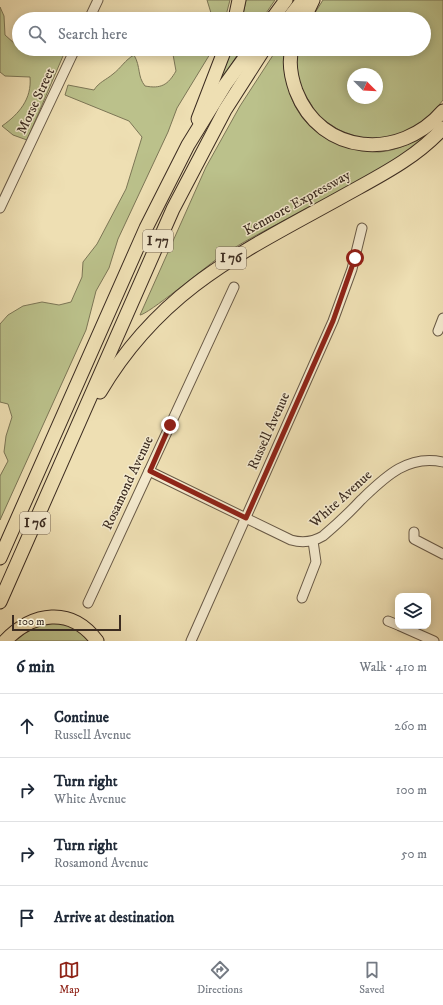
<!DOCTYPE html>
<meta charset="utf-8">
<style>
body{margin:0;font-family:"IM FELL DW Pica",serif;background:#f6f6f7;color:#1f2937}
.controls{position:absolute;right:12px;bottom:12px;display:grid;overflow:hidden;border-radius:8px;box-shadow:0 2px 10px #0003}
.controls button{width:36px;height:36px;display:grid;place-items:center;padding:0;border:0;border-bottom:1px solid #e0e1e3;background:#fff;color:#1f2937;font:20px sans-serif}
.compass{position:absolute;left:347px;top:68px;width:36px;height:36px;border-radius:50%;background:#fff;box-shadow:0 2px 10px #0003;rotate:114deg}
.scale{position:absolute;left:12px;bottom:10px;width:109px;box-sizing:border-box;padding-left:4px;border:2px solid #3c2c21;border-top:0;font-size:11px;line-height:14px;white-space:nowrap;color:#3c2c21;-webkit-text-stroke:3px #f4eace;paint-order:stroke}
.stop{position:absolute;width:12px;height:12px;margin:-9px;border:3px solid #8f2418;border-radius:50%;background:#fff}
.stop.end{background:#8f2418;border-color:#fff;box-shadow:0 1px 4px #0008}
.list{margin:0;padding:0;list-style:none}
h2{display:flex;justify-content:space-between;align-items:center;height:52px;margin:0;padding:0 16px;font-size:17px}
h2 small{font-size:13px;font-weight:400;color:#747a83}
.list li{display:grid;grid-template-columns:26px 1fr auto;gap:12px;align-items:center;box-sizing:border-box;height:64px;padding:0 16px;border-top:1px solid #e0e1e3}
.list b{display:block;font-size:15px;white-space:nowrap}
.list p{margin:0;font-size:13px;white-space:nowrap;color:#747a83}
.list em{font-size:13px;font-style:normal;color:#747a83}
.icon{flex:none;width:22px;height:22px;fill:none;stroke:currentColor;stroke-width:2;stroke-linecap:round;stroke-linejoin:round}
.map{position:relative;flex:none;width:443px;height:641px;overflow:hidden}
.search{position:absolute;background:#fff;box-shadow:0 2px 10px #0003;left:12px;right:12px;top:12px;height:44px;display:flex;align-items:center;gap:10px;box-sizing:border-box;padding:0 14px;border-radius:22px;color:#747a83;font-size:15px}
.sheet{height:308px;background:#fff}
nav{display:flex;justify-content:space-around;align-items:center;box-sizing:border-box;height:56px;border-top:1px solid #e0e1e3;background:#fff;font-size:11px;color:#747a83}
nav a{display:grid;justify-items:center;gap:2px}
nav .on{color:#8f2418}
.map>svg:first-child{display:block}
.green{fill:#bbc18b;stroke:#7c7656;fill-rule:evenodd}
.lines{fill:none;stroke-linecap:round;stroke-linejoin:round}
.minor-casing{stroke:#685946;stroke-width:11}
.highway-casing{stroke:#3c2c21;stroke-width:15}
.minor{stroke:#f4eace;stroke-width:9}
.highway{stroke:#eedfb3;stroke-width:13}
.route{stroke:#8f2418;stroke-width:5}
.labels{text-anchor:middle;dominant-baseline:central;stroke-width:3;stroke-linejoin:round;paint-order:stroke}
.shield{fill:#f4eace;stroke:#736555;stroke-width:1}
.shield-label{font-size:13px;font-weight:bold;fill:#3c2c21}
.street-label{font-size:14px;fill:#3c2c21;stroke:#f4eace}
</style>
<div class="map">
<svg width="443" height="641" viewBox="0 0 443 641">
<rect width="100%" height="100%" fill="#eedfb3"/>
<filter id="stains"><feTurbulence type="fractalNoise" baseFrequency=".005" numOctaves="4"/><feColorMatrix values="0 0 0 0 .2 0 0 0 0 .09 0 0 0 0 .02 0 0 0 .5 -.17"/></filter>
<radialGradient id="worn" r=".72"><stop offset=".6" stop-color="#630" stop-opacity="0"/><stop offset="1" stop-color="#630" stop-opacity=".3"/></radialGradient>
<g class="green">
<polygon points="207,0 230,0 225,19 209,19 211,13"/>
<polygon points="246,0 275,0 262,19 242,19"/>
<path d="M323 0H443V100L427 120 411 130 392 137 373 139 357 137 339 130 319 117 301 88 296 68 298 49H424V19H311ZM353 74H377V98H353Z"/>
<path d="M0 7 4 16 5 35 24 52 41 54 53 49H64L63 56 27 140 13 135 2 126C19 114 32 99 30 77L5 76 0 72Z"/>
<path d="M172 49H213L177 108 168 132 118 239 109 268 96 291 86 330 0 520V476L8 461 4 452 6 436 12 417 8 404 0 402V324L8 315 23 306 42 302 59 305 71 302 82 277 83 262 97 244 126 189 142 137 129 121 65 95 68 85 94 90C99 82 106 80 113 74 121 68 125 60 134 55 141 67 137 76 145 86 161 89 168 85 176 71Z"/>
<polygon points="232,49 241,49 221,81 219,80"/>
<path d="M277 49H287C279 102 310 144 363 150 368 151 374 152 379 152 398 151 416 140 433 132 372 186 286 213 218 258 206 267 147 315 140 315L206 167 240 106Z"/>
<polygon points="48,621 70,623 92,641 12,641 18,634"/>
</g>
<g class="lines">
<defs>
<g id="minor">
<polyline points="89,19 98,0"/>
<polyline points="0,208 75,49"/>
<polyline points="438,331 443,318"/>
<path d="M149 471 291 540C302 543 313 542 323 536 336 525 349 513 361 500 384 478 407 454 443 462"/>
<polyline points="414,532 414,539 443,554"/>
<polyline points="302,598 316,562 313,541"/>
<polyline points="88,603 234,287"/>
<polyline points="388,621 398,625"/>
<polyline points="400,626 434,641"/>
<polyline points="191,641 333,321 352,269 362,228"/>
</g>
<g id="highway">
<polyline points="235,19 239,0"/>
<polyline points="272,19 286,0"/>
<polyline points="288,19 303,0"/>
<polyline points="304,19 313,0"/>
<path d="M292 49C288 63 291 77 296 91 321 156 400 161 443 111"/>
<polyline points="198,119 225,49"/>
<path d="M100 392C160 290 240 253 338 199 375 178 414 160 443 128"/>
<polyline points="0,558 146,228 188,145 225,85 251,49"/>
<polyline points="0,602 173,209 225,110 264,49"/>
<path d="M5 641C33 612 71 606 97 641"/>
</g>
</defs>
<use href="#minor" class="minor-casing"/>
<use href="#highway" class="highway-casing"/>
<use href="#minor" class="minor"/>
<use href="#highway" class="highway"/>
</g>
<g class="lines">
<polyline class="route" points="170,425 150,471 246,518 333,321 355,258"/>
</g>
<g class="labels">
<g class="shield">
<rect x="143" y="230" width="30" height="22" rx="3"/>
<rect x="216" y="247" width="30" height="22" rx="3"/>
<rect x="20" y="512" width="30" height="22" rx="3"/>
</g>
<g class="shield-label">
<text x="158" y="241">I 77</text>
<text x="231" y="258">I 76</text>
<text x="35" y="523">I 76</text>
</g>
<g class="street-label">
<text transform="translate(36 101) rotate(-65)">Morse Street</text>
<text transform="translate(297 203) rotate(-29)">Kenmore Expressway</text>
<text transform="translate(269 431) rotate(-66)">Russell Avenue</text>
<text transform="translate(128 483) rotate(-65)">Rosamond Avenue</text>
<text transform="translate(341 499) rotate(-42)">White Avenue</text>
</g>
</g>
<rect width="100%" height="100%" filter="url(#stains)"/>
<rect width="100%" height="100%" fill="url(#worn)"/>
</svg>
<div class="controls">
<button><svg class="icon" aria-label="layers" viewBox="0 0 24 24"><path d="M12 4l9 5-9 5-9-5zM3 14l9 5 9-5"/></svg></button>
</div>
<svg class="compass" viewBox="-18 -18 36 36"><path d="M0-13l5 13h-10z" fill="#e53935"/><path d="M0 13l5-13h-10z" fill="#747a83"/></svg>
<div class="scale">100 m</div>
<div class="stop" style="left:355px;top:258px"></div>
<div class="stop end" style="left:170px;top:425px"></div>
<div class="search"><svg class="icon" aria-label="search" viewBox="0 0 24 24"><circle cx="10" cy="10" r="6"/><path d="M15 15l6 6"/></svg>Search here</div>
</div>
<section class="sheet">
<h2>6 min<small>Walk · 410 m</small></h2>
<ul class="list">
<li><svg class="icon" aria-label="ahead" viewBox="0 0 24 24"><path d="M12 20V5M6 11l6-6 6 6"/></svg><div><b>Continue</b><p>Russell Avenue</p></div><em>260 m</em></li>
<li><svg class="icon" aria-label="right" viewBox="0 0 24 24"><path d="M7 20v-9h11M14 6l5 5-5 5"/></svg><div><b>Turn right</b><p>White Avenue</p></div><em>100 m</em></li>
<li><svg class="icon" aria-label="right" viewBox="0 0 24 24"><path d="M7 20v-9h11M14 6l5 5-5 5"/></svg><div><b>Turn right</b><p>Rosamond Avenue</p></div><em>50 m</em></li>
<li><svg class="icon" aria-label="arrive" viewBox="0 0 24 24"><path d="M6 21V4h12l-3 4 3 4H6"/></svg><div><b>Arrive at destination</b></div></li>
</ul>
</section>
<nav>
<a class="on"><svg class="icon" aria-label="map" viewBox="0 0 24 24"><path d="M3 6l6-2 6 2 6-2v14l-6 2-6-2-6 2zM9 4v14M15 6v14"/></svg>Map</a>
<a><svg class="icon" aria-label="directions" viewBox="0 0 24 24"><path d="M12 3l9 9-9 9-9-9zM9 14v-3h6M13 9l2 2-2 2"/></svg>Directions</a>
<a><svg class="icon" aria-label="saved" viewBox="0 0 24 24"><path d="M7 4h10v16l-5-4-5 4z"/></svg>Saved</a>
</nav>
